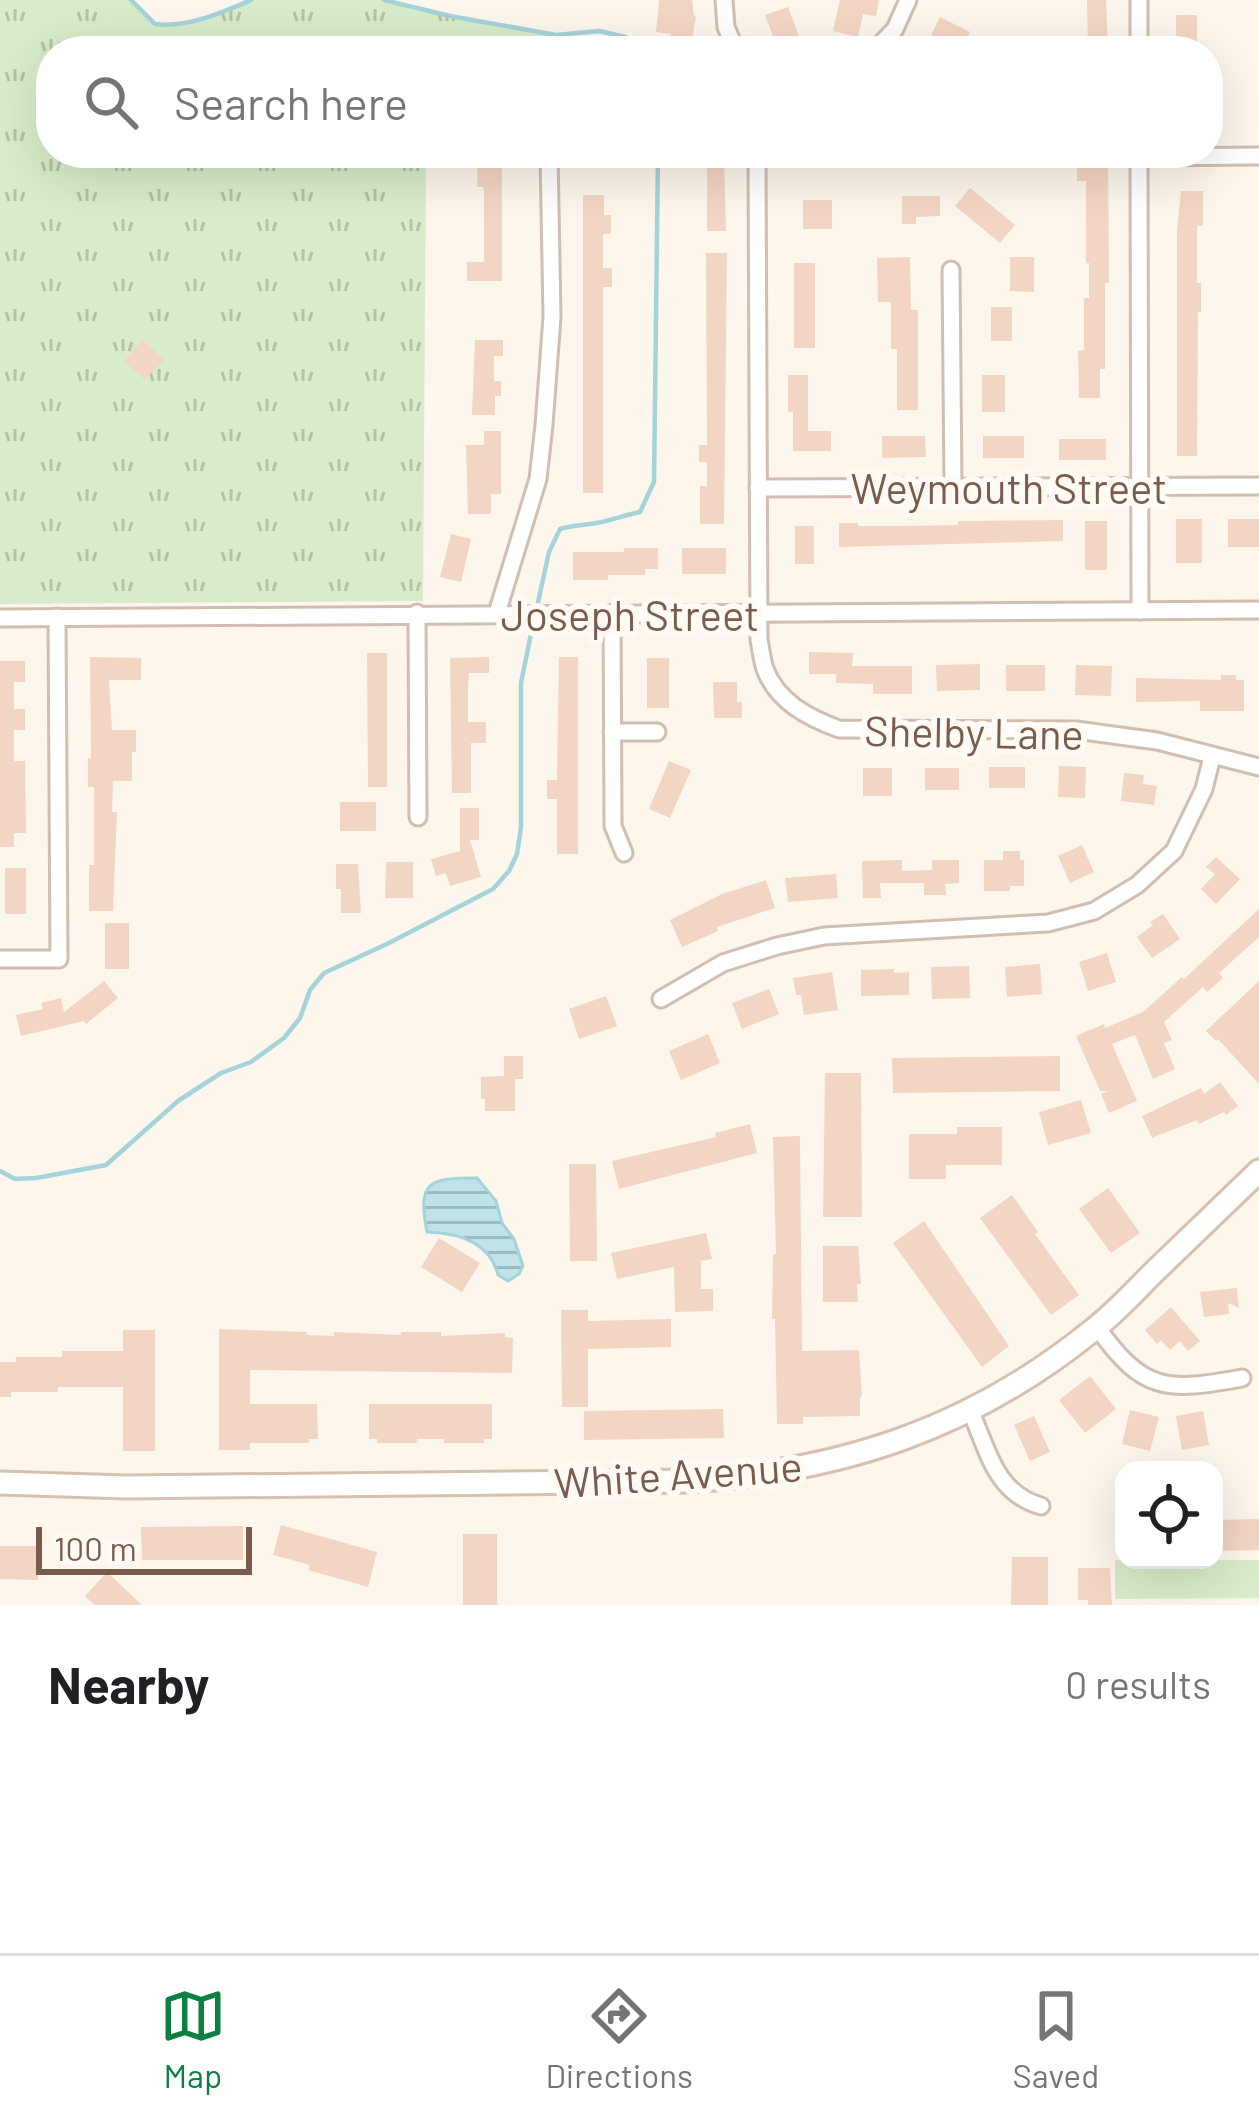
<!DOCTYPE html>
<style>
body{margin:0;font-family:Barlow,sans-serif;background:#f6f6f6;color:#202124}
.controls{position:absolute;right:36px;bottom:36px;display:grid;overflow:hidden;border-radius:24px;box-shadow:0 12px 48px #0002}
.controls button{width:108px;height:108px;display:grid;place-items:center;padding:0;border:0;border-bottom:3px solid #e0e0e0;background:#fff;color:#202124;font:60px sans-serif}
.scale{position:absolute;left:36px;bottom:30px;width:216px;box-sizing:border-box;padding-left:12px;border:6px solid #7a5c4d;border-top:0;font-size:33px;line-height:42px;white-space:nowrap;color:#7a5c4d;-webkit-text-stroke:9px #fffaf3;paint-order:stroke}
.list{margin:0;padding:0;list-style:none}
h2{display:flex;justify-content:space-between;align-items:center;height:156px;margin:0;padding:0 48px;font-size:51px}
h2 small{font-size:39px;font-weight:400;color:#757577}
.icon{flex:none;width:66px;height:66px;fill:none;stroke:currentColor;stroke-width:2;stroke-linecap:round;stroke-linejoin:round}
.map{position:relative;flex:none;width:1259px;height:1605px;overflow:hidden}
.search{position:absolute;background:#fff;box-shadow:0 12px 48px #0002;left:36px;right:36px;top:36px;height:132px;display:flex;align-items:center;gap:30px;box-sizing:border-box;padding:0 42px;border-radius:48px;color:#757577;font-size:45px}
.sheet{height:348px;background:#fff}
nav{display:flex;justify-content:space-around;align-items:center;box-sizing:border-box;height:168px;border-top:3px solid #e0e0e0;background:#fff;font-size:33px;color:#757577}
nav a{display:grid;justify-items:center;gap:6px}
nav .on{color:#0b8043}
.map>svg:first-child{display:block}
.green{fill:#d8ecc9}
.park{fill:url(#park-tufts)}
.water{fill:url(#water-rules);stroke:#a5d3da;stroke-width:3}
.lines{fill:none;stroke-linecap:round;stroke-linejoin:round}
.stream{stroke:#a5d3da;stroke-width:4.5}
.building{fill:#f3d5c3}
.street-casing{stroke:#d1beb0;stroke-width:21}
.secondary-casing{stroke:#d6c0b0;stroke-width:27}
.street{stroke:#fff;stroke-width:15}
.secondary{stroke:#fff;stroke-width:21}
.labels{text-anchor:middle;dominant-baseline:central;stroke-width:12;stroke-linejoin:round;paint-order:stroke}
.street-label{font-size:42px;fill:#7a5c4d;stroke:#fffaf3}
</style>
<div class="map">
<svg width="1259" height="1605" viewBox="0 0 1259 1605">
<defs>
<pattern id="park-tufts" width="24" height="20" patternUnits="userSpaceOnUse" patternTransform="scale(3)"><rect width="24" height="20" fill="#d8ecc9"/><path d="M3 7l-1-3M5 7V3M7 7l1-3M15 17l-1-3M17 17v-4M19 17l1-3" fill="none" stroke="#b4c2a5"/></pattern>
<pattern id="water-rules" width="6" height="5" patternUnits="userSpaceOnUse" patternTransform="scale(3)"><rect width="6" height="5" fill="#bfe3e8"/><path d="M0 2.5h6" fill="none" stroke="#a0bbbe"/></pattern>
</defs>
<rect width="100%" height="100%" fill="#fdf6ec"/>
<polygon class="green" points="1115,1560 1259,1560 1259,1598 1115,1599"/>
<polygon class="park" points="0,0 131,0 155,24 171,26 224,12 251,0 384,0 450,16 556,35 545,51 522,51 459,36 428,36 427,51 51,51 51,153 426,153 423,601 0,604"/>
<path class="water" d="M477 1178 496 1201 502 1223 514 1239 523 1266 519 1274 508 1281 498 1275C490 1242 457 1233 427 1232 417 1181 429 1178 477 1178Z"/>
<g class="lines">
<g class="stream">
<path d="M131 0 155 24C187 28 221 13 251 0"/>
<polyline points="384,0 450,16 556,35 599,31 626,37 646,51"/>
<path d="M537 607 549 552 560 529C571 526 579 525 590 524 605 523 624 515 640 512L654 482 658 153"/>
<polyline points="0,1171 15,1179 36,1178 106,1165 178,1101 221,1073 251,1062 284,1038 300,1018 310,990 324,973 389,943 493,889 509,871 517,854 521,827 521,683 534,619"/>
</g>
</g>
<g class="building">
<polygon points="659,0 692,0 694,16 696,17 690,51 668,48 671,34 656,32"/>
<polygon points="840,0 879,0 876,16 863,14 858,37 833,31"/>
<polygon points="1087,0 1106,0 1108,51 1088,51"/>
<polygon points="788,7 800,39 777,47 765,15"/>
<rect x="1176" y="15" width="21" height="36"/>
<polygon points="940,17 970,32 961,51 942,51 946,43 931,35"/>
<polygon points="707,153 724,153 726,231 707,231"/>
<polygon points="1077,153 1108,153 1109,283 1105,283 1105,369 1100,369 1100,398 1079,398 1078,351 1084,350 1084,298 1089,298 1089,263 1086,263 1086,181 1077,181"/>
<polygon points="478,155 502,156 502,281 467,281 467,262 484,262 484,193 483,187 477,187"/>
<polygon points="970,188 1015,225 1000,243 955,206"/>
<polygon points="1181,191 1203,191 1203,226 1197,226 1197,283 1201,283 1201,312 1198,312 1197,456 1177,456 1177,230"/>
<polygon points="583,195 604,195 604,215 611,215 611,234 603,234 603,268 612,268 612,287 603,287 603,493 583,493"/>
<polygon points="902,196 940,196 940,216 916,217 916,224 902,224"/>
<rect x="803" y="200" width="29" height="29"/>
<polygon points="706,253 727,253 724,524 700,524 700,486 707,486 707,462 699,462 699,445 707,445"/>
<polygon points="910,257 911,310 918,310 918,410 897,410 897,349 891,349 891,302 878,302 877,258"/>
<polygon points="1010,257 1034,257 1034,292 1010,291"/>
<rect x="794" y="263" width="21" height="85"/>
<rect x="991" y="307" width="21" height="34"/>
<polygon points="143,340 164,360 145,380 124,361"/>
<polygon points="475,340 503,340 503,356 494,356 494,381 501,381 501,396 495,396 495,415 472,415"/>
<polygon points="788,375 808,375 808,431 831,431 831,451 793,451 793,412 788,412"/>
<rect x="982" y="375" width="23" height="37"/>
<polygon points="484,431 501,431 501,494 491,494 491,514 468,514 466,445 484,445"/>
<polygon points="882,436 925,436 926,457 882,458"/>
<rect x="983" y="436" width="41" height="22"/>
<rect x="1059" y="439" width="47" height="21"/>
<rect x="1176" y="519" width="26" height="44"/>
<rect x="1228" y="519" width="31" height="28"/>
<polygon points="1063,520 1063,541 839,547 839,523 858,523 858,526 905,526 958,525 958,521"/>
<rect x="1085" y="521" width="22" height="49"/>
<rect x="795" y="526" width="19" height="38"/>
<polygon points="451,534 471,539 461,582 440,577"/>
<polygon points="624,548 658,548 658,569 645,569 645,575 608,575 608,580 573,580 573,552 624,552"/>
<rect x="682" y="548" width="44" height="26"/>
<polygon points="809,652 853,653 852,666 912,666 912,694 873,694 873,684 836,683 836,674 809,674"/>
<polygon points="367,653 387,653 387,787 368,787"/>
<polygon points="90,657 141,658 141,680 109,680 112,730 136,730 136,752 132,752 132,781 113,781 112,812 117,812 113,911 89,911 89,865 94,865 94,787 88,787 88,758 91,758"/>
<polygon points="489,657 489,673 469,673 468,689 468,722 486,722 486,743 471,743 471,793 452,793 450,658"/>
<polygon points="559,657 578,657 578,854 557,854 557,799 547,799 547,780 557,780"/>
<rect x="647" y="658" width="22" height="50"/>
<polygon points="0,661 25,661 25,682 14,682 14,709 25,709 25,730 14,730 14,761 25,761 26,833 14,833 14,847 0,847"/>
<polygon points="980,664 980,690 937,691 936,665"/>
<rect x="1006" y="665" width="39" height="26"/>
<polygon points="1076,665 1112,666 1111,696 1075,695"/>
<polygon points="1221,675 1236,675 1236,680 1244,680 1244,711 1200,711 1200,701 1136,702 1136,678 1221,680"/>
<polygon points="713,682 737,682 737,702 742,702 742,718 714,718"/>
<polygon points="669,761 691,770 670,818 649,809"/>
<polygon points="1059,766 1086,767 1085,798 1058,797"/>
<rect x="989" y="767" width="36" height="21"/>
<rect x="863" y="768" width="29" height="28"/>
<rect x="925" y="768" width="34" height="22"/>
<polygon points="1124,773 1144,775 1143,784 1157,786 1154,805 1121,801"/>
<rect x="340" y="802" width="36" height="29"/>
<polygon points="460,808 479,808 479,840 470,840 481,877 450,886 446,873 436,876 431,859 460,851"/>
<polygon points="1082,845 1094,872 1070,883 1058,856"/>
<polygon points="1003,851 1020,851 1020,860 1024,860 1024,886 1010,886 1010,891 984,891 984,860 1003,860"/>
<polygon points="1216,857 1240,879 1216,904 1201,889 1215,874 1206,867"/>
<polygon points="902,860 902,871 932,870 932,860 959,860 959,883 945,884 946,895 924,895 924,883 880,883 881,898 863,898 862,861"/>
<polygon points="386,862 413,862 413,898 385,898"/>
<polygon points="336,864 358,864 361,913 341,913 341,889 336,889"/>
<rect x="5" y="868" width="21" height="46"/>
<polygon points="836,874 838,898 788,902 785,878"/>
<polygon points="766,880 775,908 717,927 718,931 682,947 670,920 722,894"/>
<polygon points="1259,909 1259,937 1219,973 1223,978 1207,992 1203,987 1164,1022 1172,1040 1164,1043 1175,1069 1153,1079 1135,1035 1112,1044 1137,1101 1109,1113 1101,1094 1109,1091 1100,1091 1076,1036 1104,1024 1105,1028 1143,1012 1182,977 1184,979"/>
<polygon points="1163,914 1180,939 1152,958 1137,937 1153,925 1150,922"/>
<rect x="105" y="923" width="24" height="46"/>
<polygon points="1107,953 1116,982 1088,991 1079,962"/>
<polygon points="1040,964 1042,994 1007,997 1005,967"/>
<polygon points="969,966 970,998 932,999 931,967"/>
<polygon points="894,969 894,973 909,972 909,995 861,996 861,970"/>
<polygon points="832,972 838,1010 804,1015 801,995 796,995 793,978"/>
<polygon points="104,981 118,998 86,1024 84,1021 21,1036 16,1015 43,1009 41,1003 61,998 64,1012"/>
<polygon points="1259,981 1259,1084 1218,1039 1216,1041 1206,1031"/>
<polygon points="769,989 779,1014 742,1029 732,1003"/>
<polygon points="606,996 617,1026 579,1039 569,1009"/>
<polygon points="708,1034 720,1063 681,1080 669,1051"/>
<polygon points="504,1056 523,1056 523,1079 515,1079 515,1111 485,1111 485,1099 481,1099 481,1077 504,1076"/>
<polygon points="1060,1056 1060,1091 893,1093 892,1058"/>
<polygon points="825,1073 861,1073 862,1217 823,1217"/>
<polygon points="1220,1082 1238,1106 1226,1115 1224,1112 1199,1124 1197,1120 1152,1138 1142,1116 1201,1088 1204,1094"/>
<polygon points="1081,1100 1091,1133 1048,1145 1039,1112"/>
<polygon points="750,1124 757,1153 619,1189 612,1161 716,1137 715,1133"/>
<polygon points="957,1127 1002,1127 1002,1165 946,1165 946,1179 909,1179 909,1134 957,1134"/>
<polygon points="800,1136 802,1351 859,1350 862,1397 860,1397 860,1416 803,1417 803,1424 777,1424 775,1319 772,1319 773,1254 776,1254 773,1137"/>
<polygon points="569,1164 596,1164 597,1261 570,1261"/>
<polygon points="1108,1188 1140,1233 1111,1253 1079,1209"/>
<polygon points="1012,1195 1038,1232 1035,1234 1079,1295 1051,1315 980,1218"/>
<polygon points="924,1221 1009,1346 982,1367 893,1243"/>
<polygon points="706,1233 712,1259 701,1261 701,1289 713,1289 713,1311 675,1312 674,1267 617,1279 611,1253"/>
<polygon points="439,1238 480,1263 462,1292 421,1267"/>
<polygon points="823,1246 858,1246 861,1284 857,1284 858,1302 823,1302"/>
<polygon points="1237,1288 1239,1308 1228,1303 1229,1314 1204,1317 1200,1292"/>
<polygon points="1171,1307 1200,1341 1188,1351 1180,1341 1170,1350 1161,1340 1157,1344 1145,1330"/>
<polygon points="561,1310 588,1310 588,1321 671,1319 671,1347 588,1349 588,1407 562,1407"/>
<polygon points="219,1329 307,1332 307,1335 334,1336 334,1332 401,1335 401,1332 441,1332 441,1336 505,1333 505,1337 513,1338 512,1373 250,1370 250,1404 317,1404 318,1439 309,1439 309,1443 250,1443 250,1450 219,1450"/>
<polygon points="123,1330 155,1330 155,1451 123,1451 123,1387 58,1387 58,1392 11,1392 11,1397 0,1397 0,1362 16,1362 16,1357 62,1357 62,1351 123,1351"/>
<polygon points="1090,1376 1116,1409 1085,1433 1059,1400"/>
<polygon points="369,1404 492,1404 492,1439 484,1439 484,1443 444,1443 444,1439 417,1439 417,1443 377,1443 377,1439 369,1439"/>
<polygon points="723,1409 724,1438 584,1440 584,1411"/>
<polygon points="1130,1410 1159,1417 1150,1451 1122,1444"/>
<polygon points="1203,1411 1209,1445 1182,1450 1176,1416"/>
<polygon points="1034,1416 1050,1452 1030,1461 1014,1425"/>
<polygon points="1259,1519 1259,1550 1214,1551 1214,1520"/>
<polygon points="281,1525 377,1552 368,1587 308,1570 310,1565 273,1555"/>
<polygon points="243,1526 243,1560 142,1560 141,1527"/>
<rect x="463" y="1534" width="34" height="71"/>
<polygon points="0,1546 39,1546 38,1580 0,1579"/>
<polygon points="1012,1557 1048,1557 1048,1605 1011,1605"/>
<polygon points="1078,1568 1110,1568 1112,1605 1088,1605 1088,1600 1078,1600"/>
<polygon points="107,1572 142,1605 95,1605 85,1596"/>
</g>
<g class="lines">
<defs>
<g id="street">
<polyline points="724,0 726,27 736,51"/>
<polyline points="1139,0 1139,51"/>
<polyline points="874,51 895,29 908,0"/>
<path d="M757 153 759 640C761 649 762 661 765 669 777 702 809 718 839 729L1076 730 1157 741 1259 767"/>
<polyline points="1139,153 1140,611"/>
<polyline points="1139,157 1259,156"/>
<polyline points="951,270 953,487"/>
<polyline points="758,488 1259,486"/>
<polyline points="417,613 418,817"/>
<polyline points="497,613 538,479 544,425 552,317 549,153"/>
<polyline points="612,613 613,826 624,853"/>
<polyline points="0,618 1259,610"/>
<polyline points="612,732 657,732"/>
<polyline points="0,959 59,959 57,617"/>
<polyline points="661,999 723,963 777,946 824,936 1048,923 1094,911 1137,885 1174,851 1204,789 1212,757"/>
<path d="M1097 1327C1143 1392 1166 1392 1242 1378"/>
<path d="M970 1410C988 1450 995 1493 1041 1506"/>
</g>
<path id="secondary" d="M0 1483 126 1487 688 1481C843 1471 972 1428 1093 1330 1115 1313 1134 1292 1153 1273 1188 1239 1224 1205 1259 1171"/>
</defs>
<use href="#street" class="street-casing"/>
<use href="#secondary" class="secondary-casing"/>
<use href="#street" class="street"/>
<use href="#secondary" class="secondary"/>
</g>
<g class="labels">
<g class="street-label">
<text x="1009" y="487">Weymouth Street</text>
<text x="630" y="614">Joseph Street</text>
<text transform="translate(974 731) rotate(1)">Shelby Lane</text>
<text transform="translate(678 1473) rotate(-4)">White Avenue</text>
</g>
</g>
</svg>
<div class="controls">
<button><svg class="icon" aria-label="locate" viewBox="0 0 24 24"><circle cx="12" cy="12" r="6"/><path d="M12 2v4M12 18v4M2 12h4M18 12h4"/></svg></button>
</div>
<div class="scale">100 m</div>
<div class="search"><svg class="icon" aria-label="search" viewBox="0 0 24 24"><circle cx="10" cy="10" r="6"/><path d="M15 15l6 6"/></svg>Search here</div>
</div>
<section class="sheet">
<h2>Nearby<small>0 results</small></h2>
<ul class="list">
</ul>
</section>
<nav>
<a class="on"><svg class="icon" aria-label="map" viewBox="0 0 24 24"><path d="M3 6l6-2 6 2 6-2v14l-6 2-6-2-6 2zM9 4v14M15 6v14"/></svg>Map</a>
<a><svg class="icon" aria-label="directions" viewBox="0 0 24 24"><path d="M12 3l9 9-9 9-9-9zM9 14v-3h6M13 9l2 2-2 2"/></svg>Directions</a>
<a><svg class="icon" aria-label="saved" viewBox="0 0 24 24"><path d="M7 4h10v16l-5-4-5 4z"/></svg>Saved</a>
</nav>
